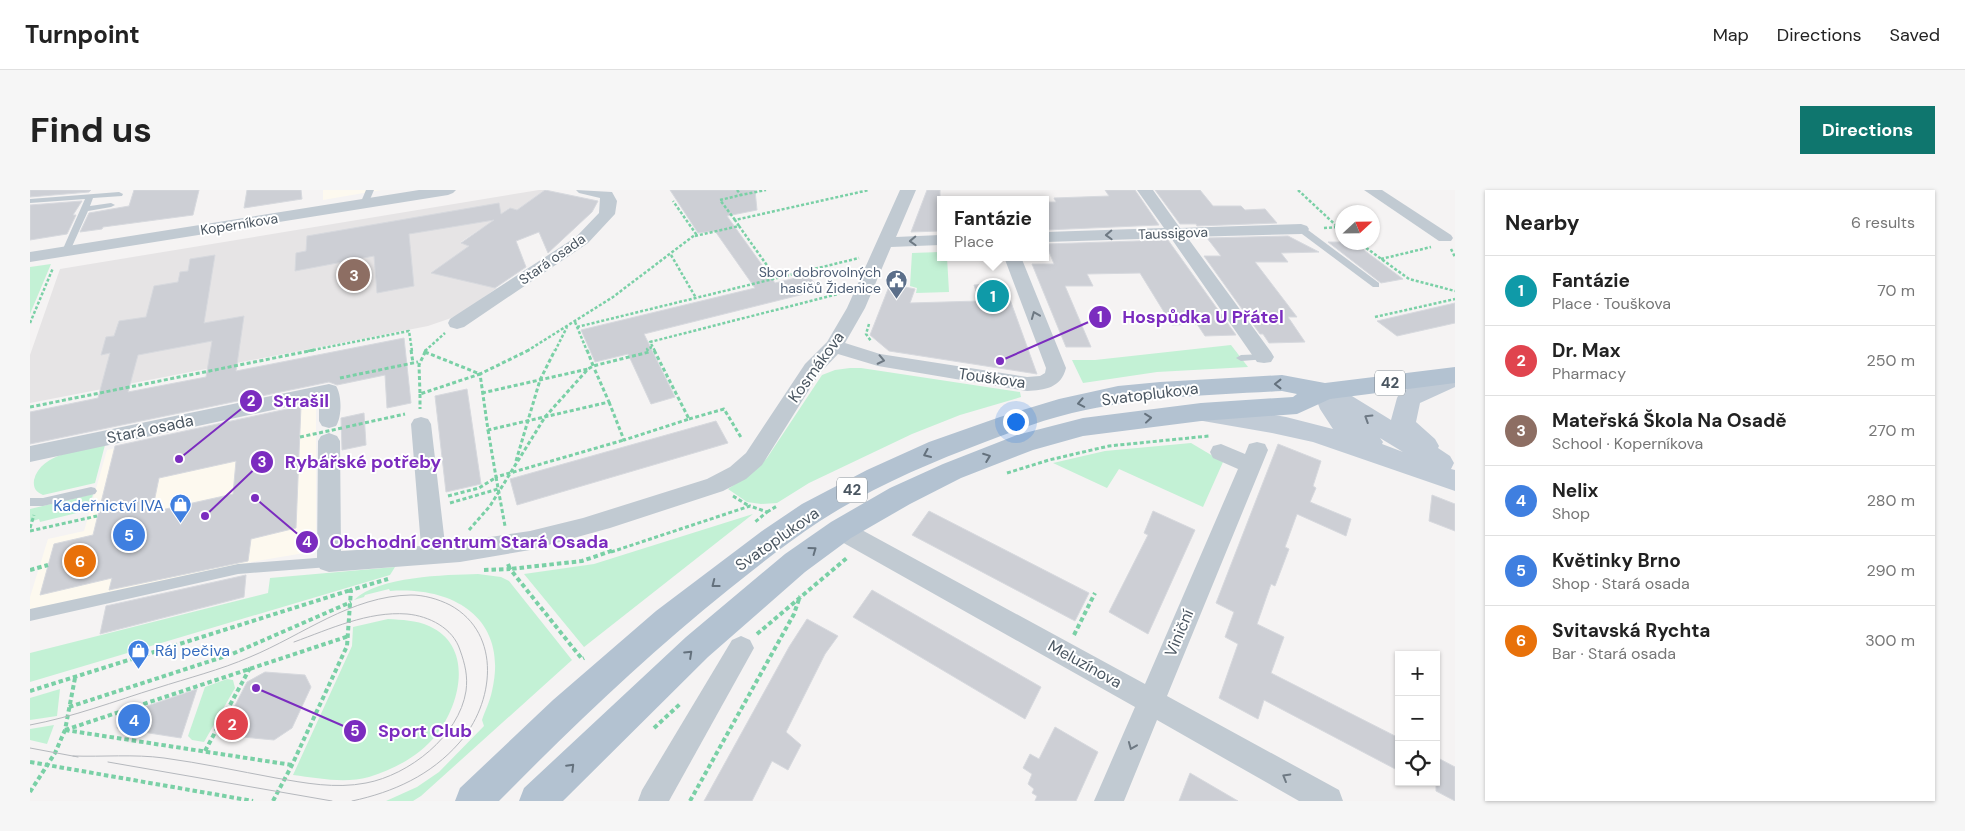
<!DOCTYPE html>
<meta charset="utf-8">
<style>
body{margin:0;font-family:"DM Sans",sans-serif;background:#f6f6f6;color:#222}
.controls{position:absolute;right:15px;bottom:15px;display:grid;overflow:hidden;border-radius:0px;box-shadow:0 1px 4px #0004}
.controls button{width:45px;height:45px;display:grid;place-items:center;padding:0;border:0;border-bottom:1px solid #e0e0e0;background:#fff;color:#222;font:25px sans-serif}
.compass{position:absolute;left:1305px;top:15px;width:45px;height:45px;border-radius:50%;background:#fff;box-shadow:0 1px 4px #0004;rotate:68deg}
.you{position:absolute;left:985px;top:231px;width:18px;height:18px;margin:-12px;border:4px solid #fff;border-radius:50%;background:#1a73e8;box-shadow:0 0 0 8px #1a73e833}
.badge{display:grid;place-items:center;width:32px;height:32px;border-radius:50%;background:#0f766e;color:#fff;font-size:16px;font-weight:700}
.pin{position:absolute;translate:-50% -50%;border:2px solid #fff;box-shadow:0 1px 5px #0006}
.popup{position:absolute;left:907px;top:6px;width:112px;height:65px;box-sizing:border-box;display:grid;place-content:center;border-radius:0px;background:#fff;filter:drop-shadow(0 1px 4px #0005);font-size:16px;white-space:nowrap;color:#767676}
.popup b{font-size:19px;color:#222}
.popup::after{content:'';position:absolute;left:50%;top:100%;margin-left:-10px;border:10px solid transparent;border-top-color:#fff}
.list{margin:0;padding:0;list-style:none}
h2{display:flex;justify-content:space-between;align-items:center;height:65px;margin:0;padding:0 20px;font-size:21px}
h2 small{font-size:16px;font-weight:400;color:#767676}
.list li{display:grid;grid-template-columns:32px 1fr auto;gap:15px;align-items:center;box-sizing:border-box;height:70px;padding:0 20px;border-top:1px solid #e0e0e0}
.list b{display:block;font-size:19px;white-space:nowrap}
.list p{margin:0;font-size:16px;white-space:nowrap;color:#767676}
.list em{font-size:16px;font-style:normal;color:#767676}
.icon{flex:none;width:28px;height:28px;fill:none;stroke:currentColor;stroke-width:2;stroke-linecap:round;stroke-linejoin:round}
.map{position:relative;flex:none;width:1425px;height:611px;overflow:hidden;border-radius:0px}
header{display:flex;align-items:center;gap:30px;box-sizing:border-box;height:70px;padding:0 25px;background:#fff;border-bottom:1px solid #e0e0e0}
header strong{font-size:24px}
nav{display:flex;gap:28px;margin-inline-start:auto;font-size:18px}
.intro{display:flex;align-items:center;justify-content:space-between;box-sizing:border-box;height:120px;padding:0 30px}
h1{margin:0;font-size:35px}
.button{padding:12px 22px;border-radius:0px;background:#0f766e;color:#fff;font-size:18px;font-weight:700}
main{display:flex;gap:30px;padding:0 30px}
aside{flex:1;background:#fff;border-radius:0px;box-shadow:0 1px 4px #0004}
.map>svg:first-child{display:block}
.commercial{fill:#fdf9ef}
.education{fill:#e6e4e5}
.green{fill:#c3f1d5}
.building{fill:#cdcfd5;stroke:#d7d9de;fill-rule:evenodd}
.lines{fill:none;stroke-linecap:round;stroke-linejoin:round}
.path-far2{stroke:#7ad0a6;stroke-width:2.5;stroke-dasharray:3 2;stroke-linecap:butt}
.path-far1{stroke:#7ad0a6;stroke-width:3;stroke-dasharray:4 2.5;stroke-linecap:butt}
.path{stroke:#7ad0a6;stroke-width:4;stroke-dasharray:4.5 3;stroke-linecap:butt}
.service{fill:#c1cad2;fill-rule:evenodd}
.minor{fill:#c1cad2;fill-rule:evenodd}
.secondary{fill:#c1cbd6;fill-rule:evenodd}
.primary{fill:#b3c2d1;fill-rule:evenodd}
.tram{stroke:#b5b8bd;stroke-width:1}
.path-bridge{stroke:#7ad0a6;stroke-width:3;stroke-dasharray:4 2.5;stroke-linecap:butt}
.oneway{stroke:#6e7983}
.oneway2{stroke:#64717d}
.oneway3{stroke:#6e7984}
.labels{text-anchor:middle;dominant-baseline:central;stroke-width:4;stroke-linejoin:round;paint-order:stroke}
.far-street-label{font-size:14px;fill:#4a5661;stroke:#fff}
.far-service-label{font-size:14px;fill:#4e5e75;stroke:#fff;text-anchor:end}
.shield{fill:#fff;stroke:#808990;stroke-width:1}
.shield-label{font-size:15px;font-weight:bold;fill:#4a5661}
.street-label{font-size:16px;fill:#4a5661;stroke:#fff}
.shop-label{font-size:16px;fill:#366cbe;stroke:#fff;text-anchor:end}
.leader{fill:none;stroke:#7b2cbf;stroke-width:2}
.callout-dot{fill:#7b2cbf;stroke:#fff;stroke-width:2}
.mark-label{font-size:15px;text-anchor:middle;font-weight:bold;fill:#fff}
.callout-label{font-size:18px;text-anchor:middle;font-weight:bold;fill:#7b2cbf;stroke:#fff;stroke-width:4;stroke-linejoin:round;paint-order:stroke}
</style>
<header>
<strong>Turnpoint</strong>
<nav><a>Map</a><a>Directions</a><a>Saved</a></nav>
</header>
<div class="intro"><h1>Find us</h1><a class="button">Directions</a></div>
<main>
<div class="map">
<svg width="1425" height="611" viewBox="0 0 1425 611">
<rect width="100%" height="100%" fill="#f5f3f3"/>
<g class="commercial">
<polygon points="293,0 351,0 293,10"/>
<polygon points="286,217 286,361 221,372 0,422 0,407 18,349 54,341 77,260"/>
</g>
<polygon class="education" points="509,0 515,0 487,20 479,18 467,27 460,41 452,38 431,52 439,56 422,69 443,93 467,98 427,126 398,136 0,213 0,165 30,79"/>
<g class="green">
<polygon points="910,62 910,67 917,67 919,102 886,103 887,98 880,96 882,63"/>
<polygon points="21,74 0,124 0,77"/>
<polygon points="1201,155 1218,177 1127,182 1053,193 1042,170 1065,170"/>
<polygon points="820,178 831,178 990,202 991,207 930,225 882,244 779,293 747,313 731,314 717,312 698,299 720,284 737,268 792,185 805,180"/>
<polygon points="1161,253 1193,272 1173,317 1089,279 1077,298 1023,273 1075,261"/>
<path d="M75 255 65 293 13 305C6 302 3 298 4 290 11 262 53 260 75 255Z"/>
<polygon points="63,304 59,320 10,332 9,329 0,332 0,319"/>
<polygon points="723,324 554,457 494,384 564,374"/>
<polygon points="365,377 360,385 0,492 0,463 238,403 240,388"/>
<path d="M448 384 471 387 479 391 542 470 391 606 383 611H356L387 597 409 582 454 536 452 530C455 521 460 511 462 501 479 429 424 396 360 401L359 399 335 405 334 407 324 410C349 386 415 385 448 384Z"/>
<path d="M358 429C372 430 386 430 399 436 444 456 431 514 406 545 390 566 364 579 339 587 314 594 288 588 263 585L322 456 323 437Z"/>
<polygon points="197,489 203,490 205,498 174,552 162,550 158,546 175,497"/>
<polygon points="30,499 27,526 0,530 0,508"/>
<polygon points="24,535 17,554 0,550 0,539"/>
</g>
<g class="building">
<polygon points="0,0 61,0 59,2 0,7"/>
<polygon points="104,0 169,0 163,25 73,37 72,39 50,42 59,23 99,16"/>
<polygon points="217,0 271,0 272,9 214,18"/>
<polygon points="515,0 568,11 562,22 518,63 509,42 486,51 496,77 465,98 401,83 439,56 431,53 464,30 379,44 384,96 347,103 344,66 265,81 266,63 276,61 277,46 469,13 471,24 480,18 487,20"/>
<polygon points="640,0 725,0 727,20 697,26 745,93 778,85 790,100 614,144 645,207 621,214 598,164 565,172 551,140 725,98 685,41 668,43"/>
<polygon points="897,0 910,0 910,41 881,42"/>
<polygon points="1075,0 1105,0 1129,35 1016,40 1016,12 1026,12 1024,8 1079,6"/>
<polygon points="1125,0 1170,0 1183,16 1211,16 1215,20 1235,19 1247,33 1167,36 1166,34 1150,34"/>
<polygon points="52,11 43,25 46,25 37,44 0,50 0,15"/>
<polygon points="1258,46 1289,62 1251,63 1258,72 1225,72 1267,127 1258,127 1275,152 1239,153 1233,144 1230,144 1174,66 1191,66 1177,48"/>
<polygon points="1138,50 1206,145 1175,146 1167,134 1142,135 1110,83 1057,84 1063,96 1035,96 1061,157 1036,157 1002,74 1024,74 1016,54"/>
<polygon points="1298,52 1323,52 1373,89 1351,93"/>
<path d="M185 65 174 133 214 126 206 181 374 148 381 213 357 218 355 185 307 195 299 192 0 254V222L68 208 80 163 71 165 76 147 84 146 89 131 116 127 124 96 148 92 150 82 158 81 160 69ZM182 151 176 187 98 202 108 165Z"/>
<polygon points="974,93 1007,184 859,161 840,145 860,94 885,99 880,113 949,111 944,95"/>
<polygon points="1425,113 1425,133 1367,146 1347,131"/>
<polygon points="437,199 451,294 416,302 405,206"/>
<path d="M271 216 266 338 221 349 218 371 79 400 82 388 10 405 24 354 63 345 85 256ZM206 271 203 304 122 322 129 288Z"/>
<polygon points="334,223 336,255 312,260 311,228"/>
<polygon points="686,231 698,253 487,315 480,289"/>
<polygon points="1248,254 1291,271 1283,296 1286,298 1280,312 1321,329 1316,346 1267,324 1255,357 1259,359 1245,396 1241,394 1227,434 1254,447 1241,483 1369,548 1369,581 1234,510 1228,529 1189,508 1208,454 1195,447 1204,422 1186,413"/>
<polygon points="1402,305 1425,314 1425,341 1399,331"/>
<polygon points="899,321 1059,403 1045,431 882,345"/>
<polygon points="1123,321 1165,340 1118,444 1079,422 1118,345 1114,343"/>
<polygon points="216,385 214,407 70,444 76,416"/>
<polygon points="842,400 1011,497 995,529 823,427"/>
<polygon points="777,429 808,446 795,464 756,542 771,555 758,580 742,571 722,611 674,611 759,457"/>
<polygon points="235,482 275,485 281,497 262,538 244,550 201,546 196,533 217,492"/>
<polygon points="167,499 151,548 87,538 91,525"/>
<polygon points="1025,537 1068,562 1046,611 1005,611 1007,606 1002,603 1004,599 998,594 1002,584 993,578 1000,564 1009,569"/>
<polygon points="1406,567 1425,577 1425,611 1406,601"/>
<polygon points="1160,583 1208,611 1149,611"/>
</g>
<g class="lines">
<g class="path-far2">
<polyline points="707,0 711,5 736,0"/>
<polyline points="1268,0 1312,41"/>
<polyline points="705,30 690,10 711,5"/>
<polyline points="709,36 705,30 839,0"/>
<polyline points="1294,38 1308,37"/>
<polyline points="665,46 709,36 746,88"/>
<polyline points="1328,52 1379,89 1425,101"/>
<polyline points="1421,59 1425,67"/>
<polyline points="641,65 666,108"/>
<polyline points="1351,69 1401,57"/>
<polyline points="1345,127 1425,109"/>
<polyline points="545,132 557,161"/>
<polyline points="0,133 23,78"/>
<polyline points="839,134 836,144 841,151"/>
<polyline points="547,137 829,68"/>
<polyline points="278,161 379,141 382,161"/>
<polyline points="395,161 415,143"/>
<polyline points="497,161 583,107 666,44 643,11"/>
<polyline points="525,161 537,137"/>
<polyline points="618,161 617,159 622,157"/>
<polyline points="625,161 620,152 812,103"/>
</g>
<g class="path-far1">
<polyline points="381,160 383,173"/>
<polyline points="499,160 450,184 458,240 579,212 564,178"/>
<polyline points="557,160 564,178"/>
<polygon points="395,162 450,184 390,204 389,175"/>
<polyline points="395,162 396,160"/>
<polyline points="310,188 388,172"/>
<polyline points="452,203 558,179"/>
<polyline points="390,204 390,219"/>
<polyline points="579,212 594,250 659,229 624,160"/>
<polyline points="0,217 284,160"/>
<polyline points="659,229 694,219 712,249"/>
<polyline points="316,237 375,224"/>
<polyline points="458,240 466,287 594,250"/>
<polyline points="486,271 510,190 525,160"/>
<polyline points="977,283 1019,270 1079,256 1179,246"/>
<polyline points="466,287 475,336"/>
<polyline points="418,306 449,298 465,288"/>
<polyline points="703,306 719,316"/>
<polyline points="420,313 468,299"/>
<polyline points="737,322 747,316"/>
<polyline points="0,338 4,325"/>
<polyline points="439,340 460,316 515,227 558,179 563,176 619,162 618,160"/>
<polyline points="0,341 67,326"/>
<polyline points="581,362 720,316 737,322 725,332"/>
</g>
<g class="path">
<polyline points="478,374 480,379 552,371 584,360"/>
<polyline points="0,380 18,375"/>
<polyline points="454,380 480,379 552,469 554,468"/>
<polyline points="727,444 818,367"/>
<polyline points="1044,445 1065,403"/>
<polyline points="0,501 321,400"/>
<polyline points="39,517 202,464 321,412"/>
<polyline points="624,538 650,514"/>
<polyline points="35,540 319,446"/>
<polyline points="35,540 262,575"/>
<polyline points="175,561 220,478"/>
<polyline points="0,572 223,611"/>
<polyline points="0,602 25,563 35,540 45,488"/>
<polyline points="243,611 262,575 317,456 321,400 358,389"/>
<polyline points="660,611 764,424 770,406"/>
</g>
<g class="service">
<polygon points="336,0 344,0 338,14 334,16 330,14"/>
<polygon points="89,2 93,4 92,6 63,8 60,16 81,13 85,15 81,17 58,21 40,61 36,64 32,61 55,9 0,13 0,9"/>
<polygon points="1268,37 1274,37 1349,93 1349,97 1343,97 1268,41"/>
<polygon points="1234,164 1237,165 1239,167 1237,169 1211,171 1206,168 1211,165"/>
<polygon points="61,297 65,298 67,301 65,304 13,316 0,316 0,308 13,308"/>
<polygon points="299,367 303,368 305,372 303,376 299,377 208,384 0,431 0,419 208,374"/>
</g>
<g class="minor">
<polygon points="389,0 426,0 423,3 418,5 0,72 0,62"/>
<polygon points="546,0 582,2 587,11 585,24 558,53 434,137 427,139 420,137 418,133 420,129 546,47 569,23 570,8 549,3"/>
<path d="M870 0H886L866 47 910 45V55L861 57 835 118 815 153 850 164 997 187 1010 186 1015 183 1016 178 974 67H991L1036 178C1031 198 1015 200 997 201L848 176 808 164 789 184 732 275 716 289 693 301 580 338 500 360 430 372 299 382 290 379 287 372 288 251 291 246 299 243 307 246 310 251 311 361 391 356 381 234 384 229 391 227 398 229 401 234 415 354 500 341 553 328 677 289 700 277 716 263 775 174 797 152 817 118Z"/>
<polygon points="1107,0 1123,0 1150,38 1271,34 1277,36 1279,39 1277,42 1271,44 1157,47 1241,162 1244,167 1241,172 1234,173 1227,172 1141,48 1016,52 1016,42 1134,38"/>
<polygon points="1334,0 1352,0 1421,45 1423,48 1421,51 1409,51"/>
<path d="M299 194 306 196C312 205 312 227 306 236L299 238 292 236 289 231V210L0 272V256Z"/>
<polygon points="1227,252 1235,254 1238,260 1137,506 1309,600 1313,611 1269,611 1127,530 1094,611 1064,611 1105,517 803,347 799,340 803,333 811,331 819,333 1115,494 1208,279 1183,268 1180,262 1183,256 1191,254 1215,264 1219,254"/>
<polygon points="711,446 720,450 724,458 639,611 608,611 612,600 702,450"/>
</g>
<path class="secondary" d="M1425 179V197L1390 213 1386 232 1405 249 1409 256 1408 258 1420 266 1424 273 1421 279 1425 280V301L1283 252 1242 243 1173 231 1164 228 1160 222 1164 216 1173 213 1256 227 1303 239 1290 219 1283 201 1286 195 1295 193 1304 195 1361 230 1367 208 1370 202ZM1350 248 1373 262 1352 254 1353 252Z"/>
<path class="primary" d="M1425 177V193L1300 209 1267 224 1171 231 1053 246 1003 260 931 288 880 314 821 348 775 382 678 467 533 611H489L494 598 656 447 755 364 801 332 860 298 913 274 987 245 1053 228 1171 213 1263 207 1267 204 1252 201C1182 205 1111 207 1042 223 1013 230 984 241 955 252 899 273 841 298 790 331 758 352 728 376 698 400 617 465 542 537 469 611H425L430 598 523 510 626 421 732 341 772 314 837 280 899 252 970 227 1029 209 1088 196 1130 192 1252 185 1295 193Z"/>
<g class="tram">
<path d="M0 535C43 527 85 511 127 498 158 488 190 480 220 467 273 445 321 406 381 405 394 405 408 409 420 415 473 444 464 514 429 553 401 585 364 602 322 611"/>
<polyline points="0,558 48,567"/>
<path d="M43 566C73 567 104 564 134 568 171 573 208 581 246 588 275 593 305 599 336 593 379 585 429 546 436 501 438 486 435 474 430 460 423 438 399 426 377 424 338 421 300 439 264 452"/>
<polyline points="78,572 302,611"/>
</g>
<polyline class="path-bridge" points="270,247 312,238"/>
</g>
<defs><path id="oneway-chevron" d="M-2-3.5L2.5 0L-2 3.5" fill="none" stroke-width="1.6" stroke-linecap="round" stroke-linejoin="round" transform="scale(1.25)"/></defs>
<g class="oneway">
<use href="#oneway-chevron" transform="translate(1079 45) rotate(178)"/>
<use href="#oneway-chevron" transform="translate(883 51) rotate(178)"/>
<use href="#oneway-chevron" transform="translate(1005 125) rotate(-112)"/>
<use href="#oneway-chevron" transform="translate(851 170) rotate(12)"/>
<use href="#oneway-chevron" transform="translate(1102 556) rotate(112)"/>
<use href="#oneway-chevron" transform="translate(1256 587) rotate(-150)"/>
</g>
<g class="oneway2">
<use href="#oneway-chevron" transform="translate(1248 194) rotate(180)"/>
<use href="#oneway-chevron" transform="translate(1051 213) rotate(169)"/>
<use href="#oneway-chevron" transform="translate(1118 228) rotate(-6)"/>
<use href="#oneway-chevron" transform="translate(897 264) rotate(156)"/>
<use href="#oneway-chevron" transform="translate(957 267) rotate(-21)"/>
<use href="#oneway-chevron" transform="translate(783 360) rotate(-36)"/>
<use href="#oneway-chevron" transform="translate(685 394) rotate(142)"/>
<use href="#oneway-chevron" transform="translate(659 464) rotate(-43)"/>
<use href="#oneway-chevron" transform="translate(541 577) rotate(-45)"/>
</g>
<use class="oneway3" href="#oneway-chevron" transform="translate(1338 228) rotate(-148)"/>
<defs>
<symbol id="civic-pin" viewBox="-11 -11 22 30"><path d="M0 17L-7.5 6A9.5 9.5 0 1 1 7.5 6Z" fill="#5c6f8a" stroke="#fff"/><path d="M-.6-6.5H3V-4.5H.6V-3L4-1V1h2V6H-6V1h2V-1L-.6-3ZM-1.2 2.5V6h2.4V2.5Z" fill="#fff"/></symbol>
<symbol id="shop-pin" viewBox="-11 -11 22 30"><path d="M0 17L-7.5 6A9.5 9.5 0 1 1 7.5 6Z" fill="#3f7fe0" stroke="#fff"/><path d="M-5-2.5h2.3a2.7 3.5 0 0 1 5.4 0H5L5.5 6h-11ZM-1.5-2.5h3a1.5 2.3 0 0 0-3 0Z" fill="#fff"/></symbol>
</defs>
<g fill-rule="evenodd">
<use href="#civic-pin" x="854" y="78" width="25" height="34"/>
<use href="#shop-pin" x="138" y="302" width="25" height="34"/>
<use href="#shop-pin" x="96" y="448" width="25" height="34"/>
</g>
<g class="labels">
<g class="far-street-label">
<text transform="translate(209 34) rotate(-9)">Koperníkova</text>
<text transform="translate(1143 43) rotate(-2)">Taussigova</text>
<text transform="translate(522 69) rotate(-35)">Stará osada</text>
</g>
<g class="far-service-label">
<text x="851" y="82">Sbor dobrovolných<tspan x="851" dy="16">hasičů Židenice</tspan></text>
</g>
<g class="shield">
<rect x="1345" y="180.5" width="30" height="25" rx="4"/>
<rect x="807" y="287.5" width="30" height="25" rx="4"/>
</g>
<g class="shield-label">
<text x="1360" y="193">42</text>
<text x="822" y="300">42</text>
</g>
<g class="street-label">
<text transform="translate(786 177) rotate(-54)">Kosmákova</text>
<text transform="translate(962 188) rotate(8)">Touškova</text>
<text transform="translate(1120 204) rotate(-7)">Svatoplukova</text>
<text transform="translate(120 239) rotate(-12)">Stará osada</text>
<text transform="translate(747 349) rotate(-35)">Svatoplukova</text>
<text transform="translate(1149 443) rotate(-67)">Viniční</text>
<text transform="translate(1055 474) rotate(29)">Meluzínova</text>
</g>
<g class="shop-label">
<text x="134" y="315">Kadeřnictví IVA</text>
<text x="125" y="460" text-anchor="start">Ráj pečiva</text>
</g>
</g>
<path class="leader" d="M970 171L1070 127M149 269L221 211M175 326L232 272M225 308L277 352M226 498L325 541"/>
<g class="callout-dot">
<circle cx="970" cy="171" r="5"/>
<circle cx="149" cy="269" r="5"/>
<circle cx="175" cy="326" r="5"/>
<circle cx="225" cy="308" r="5"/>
<circle cx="226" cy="498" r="5"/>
<circle cx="1070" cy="127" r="12"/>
<circle cx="221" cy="211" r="12"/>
<circle cx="232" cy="272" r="12"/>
<circle cx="277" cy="352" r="12"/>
<circle cx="325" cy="541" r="12"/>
</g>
<g class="mark-label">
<text x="1070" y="132">1</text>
<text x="221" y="216">2</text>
<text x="232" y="277">3</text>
<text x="277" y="357">4</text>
<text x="325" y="546">5</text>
</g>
<g class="callout-label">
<text x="1173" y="133">Hospůdka U Přátel</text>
<text x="271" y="217">Strašil</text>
<text x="333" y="278">Rybářské potřeby</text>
<text x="439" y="358">Obchodní centrum Stará Osada</text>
<text x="395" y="547">Sport Club</text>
</g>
</svg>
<div class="controls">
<button>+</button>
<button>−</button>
<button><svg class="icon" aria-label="locate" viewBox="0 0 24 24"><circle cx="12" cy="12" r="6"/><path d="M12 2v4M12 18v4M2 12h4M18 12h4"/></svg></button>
</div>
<svg class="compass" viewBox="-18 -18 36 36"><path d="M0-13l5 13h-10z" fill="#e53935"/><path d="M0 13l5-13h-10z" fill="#767676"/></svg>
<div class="you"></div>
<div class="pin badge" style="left:963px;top:106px;background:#0f9aa8">1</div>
<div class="popup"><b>Fantázie</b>Place</div>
<div class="pin badge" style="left:202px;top:534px;background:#e0444e">2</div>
<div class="pin badge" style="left:324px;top:85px;background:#8d6e63">3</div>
<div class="pin badge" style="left:104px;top:530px;background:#3f7fe0">4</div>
<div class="pin badge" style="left:99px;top:345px;background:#3f7fe0">5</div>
<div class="pin badge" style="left:50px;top:371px;background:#e8710a">6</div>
</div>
<aside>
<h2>Nearby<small>6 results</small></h2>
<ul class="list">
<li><span class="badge" style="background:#0f9aa8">1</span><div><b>Fantázie</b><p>Place · Touškova</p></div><em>70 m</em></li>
<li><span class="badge" style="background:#e0444e">2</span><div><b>Dr. Max</b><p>Pharmacy</p></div><em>250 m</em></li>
<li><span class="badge" style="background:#8d6e63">3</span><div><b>Mateřská Škola Na Osadě</b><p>School · Koperníkova</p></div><em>270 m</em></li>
<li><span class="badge" style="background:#3f7fe0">4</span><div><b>Nelix</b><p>Shop</p></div><em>280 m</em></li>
<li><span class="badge" style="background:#3f7fe0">5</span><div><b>Květinky Brno</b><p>Shop · Stará osada</p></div><em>290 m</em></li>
<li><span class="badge" style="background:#e8710a">6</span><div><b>Svitavská Rychta</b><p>Bar · Stará osada</p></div><em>300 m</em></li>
</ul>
</aside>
</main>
